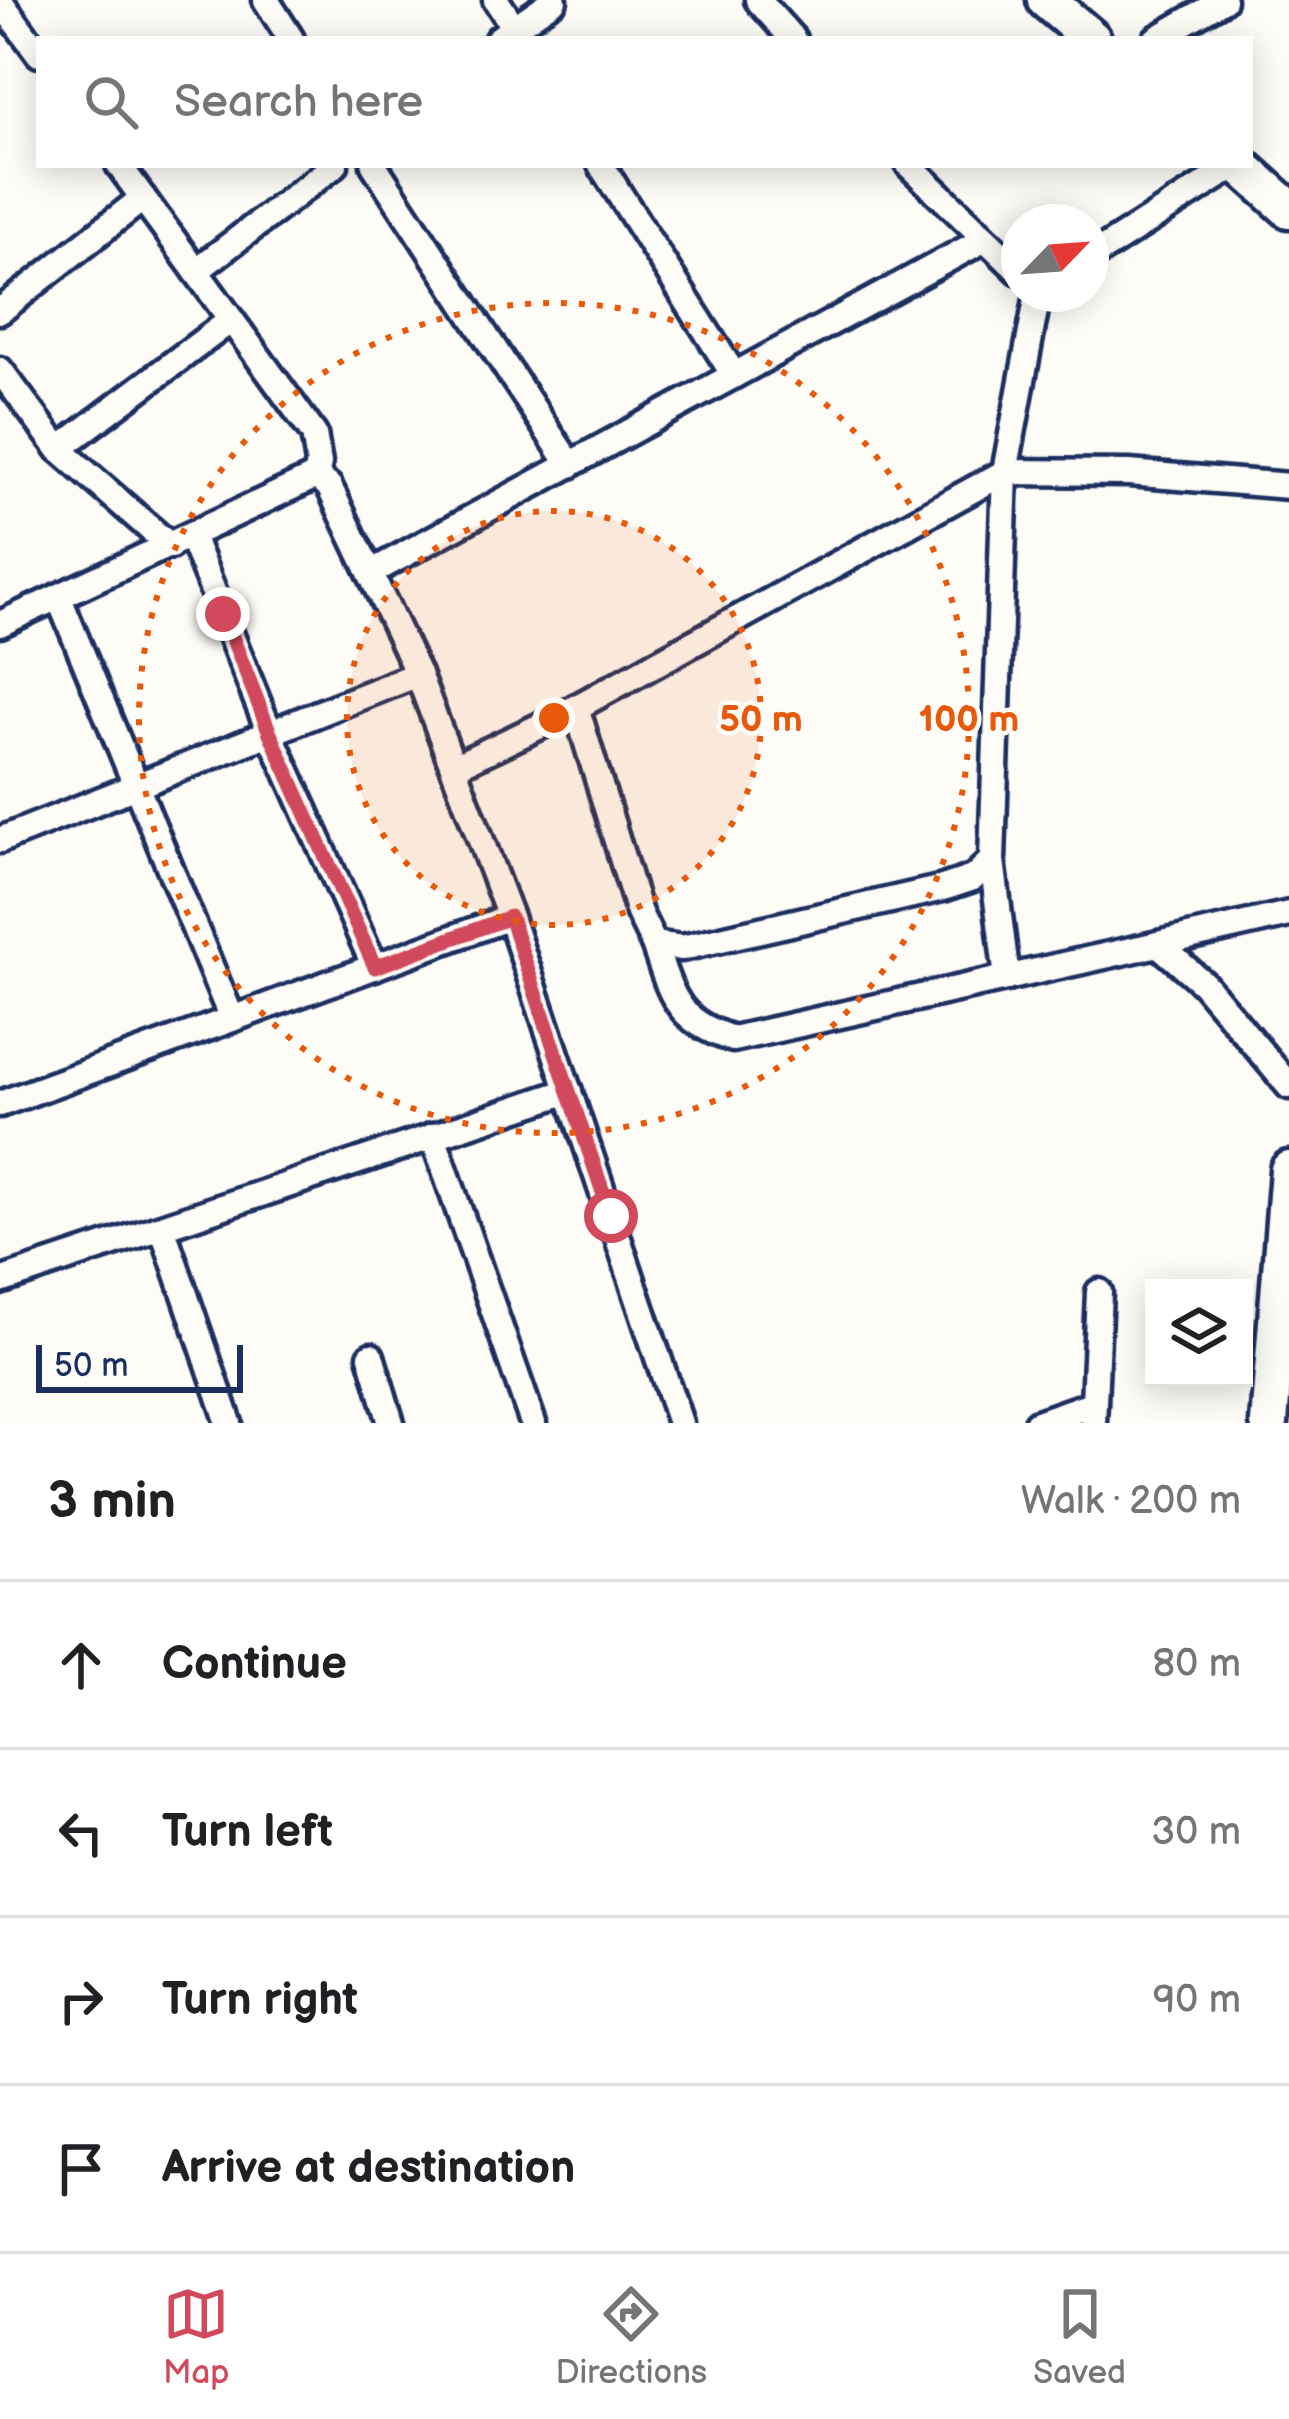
<!DOCTYPE html>
<meta charset="utf-8">
<style>
body{margin:0;font-family:"Balsamiq Sans",sans-serif;background:#f2f2f2;color:#202124}
.controls{position:absolute;right:36px;bottom:36px;display:grid;overflow:hidden;border-radius:0px;box-shadow:0 6px 30px #0003}
.controls button{width:108px;height:108px;display:grid;place-items:center;padding:0;border:0;border-bottom:3px solid #e0e0e0;background:#fff;color:#202124;font:60px sans-serif}
.compass{position:absolute;left:1001px;top:204px;width:108px;height:108px;border-radius:50%;background:#fff;box-shadow:0 6px 30px #0003;rotate:65deg}
.scale{position:absolute;left:36px;bottom:30px;width:207px;box-sizing:border-box;padding-left:12px;border:6px solid #1b2f5e;border-top:0;font-size:33px;line-height:42px;white-space:nowrap;color:#1b2f5e;-webkit-text-stroke:9px #fdfcf7;paint-order:stroke}
.stop{position:absolute;width:36px;height:36px;margin:-27px;border:9px solid #d1495b;border-radius:50%;background:#fff}
.stop.end{background:#d1495b;border-color:#fff;box-shadow:0 3px 12px #0008}
.list{margin:0;padding:0;list-style:none}
h2{display:flex;justify-content:space-between;align-items:center;height:156px;margin:0;padding:0 48px;font-size:51px}
h2 small{font-size:39px;font-weight:400;color:#757577}
.list li{display:grid;grid-template-columns:78px 1fr auto;gap:36px;align-items:center;box-sizing:border-box;height:168px;padding:0 48px;border-top:3px solid #e0e0e0}
.list b{display:block;font-size:45px;white-space:nowrap}
.list em{font-size:39px;font-style:normal;color:#757577}
.icon{flex:none;width:66px;height:66px;fill:none;stroke:currentColor;stroke-width:2;stroke-linecap:round;stroke-linejoin:round}
.map{position:relative;flex:none;width:1289px;height:1423px;overflow:hidden}
.search{position:absolute;background:#fff;box-shadow:0 6px 30px #0003;left:36px;right:36px;top:36px;height:132px;display:flex;align-items:center;gap:30px;box-sizing:border-box;padding:0 42px;border-radius:0px;color:#757577;font-size:45px}
.sheet{height:828px;background:#fff}
nav{display:flex;justify-content:space-around;align-items:center;box-sizing:border-box;height:168px;border-top:3px solid #e0e0e0;background:#fff;font-size:33px;color:#757577}
nav a{display:grid;justify-items:center;gap:6px}
nav .on{color:#d1495b}
.map>svg:first-child{display:block}
.lines{fill:none;stroke-linecap:round;stroke-linejoin:round}
.street-casing{stroke:#1b2f5e;stroke-width:33}
.secondary-casing{stroke:#1b2f5e;stroke-width:45}
.street{stroke:#fdfcf7;stroke-width:24}
.secondary{stroke:#fdfcf7;stroke-width:36}
.route{stroke:#d1495b;stroke-width:15}
.ring{fill:none;stroke:#e8590c;stroke-width:6;stroke-dasharray:6 12}
.centre{fill:#e8590c;stroke:#fdfcf7;stroke-width:6}
.ring-label{font-size:36px;text-anchor:middle;font-weight:bold;fill:#e8590c;stroke:#fdfcf7;stroke-width:9;stroke-linejoin:round;paint-order:stroke}
</style>
<div class="map">
<svg width="1289" height="1423" viewBox="0 0 1289 1423">
<rect width="100%" height="100%" fill="#fdfcf7"/>
<filter id="ink" filterUnits="userSpaceOnUse"><feTurbulence type="fractalNoise" baseFrequency=".00833" numOctaves="2"/><feDisplacementMap in="SourceGraphic" scale="24" xChannelSelector="R" yChannelSelector="G"/><feConvolveMatrix kernelMatrix="1 2 1 2 8 2 1 2 1" color-interpolation-filters="sRGB"/></filter>
<g filter="url(#ink)">
<g class="lines">
<defs>
<g id="street">
<polyline points="266,0 291,39"/>
<polyline points="496,0 521,38"/>
<polyline points="758,0 793,39"/>
<polyline points="0,1 39,54"/>
<polyline points="498,39 554,0"/>
<polyline points="1156,39 1223,0"/>
<polyline points="119,165 314,434 319,463 316,476"/>
<polyline points="374,165 570,465"/>
<polyline points="601,165 734,375"/>
<polyline points="909,165 1019,271"/>
<polyline points="1091,257 1236,165"/>
<polyline points="196,271 335,165"/>
<polyline points="0,311 143,198"/>
<polyline points="0,370 59,449 170,546"/>
<polyline points="59,449 231,320"/>
<polyline points="191,536 270,733 375,967"/>
<polyline points="372,572 985,239"/>
<polyline points="59,598 232,1019"/>
<polyline points="0,624 316,476 329,486 418,674"/>
<polyline points="576,707 639,913 654,944 682,948 943,888 973,878 992,860 1005,472 1038,294"/>
<polyline points="456,766 557,718 1005,472 1129,473 1289,486"/>
<polyline points="0,840 418,674 510,917 680,1423"/>
<polyline points="992,860 1007,978"/>
<path d="M654 944C672 996 676 1021 733 1039L1158 944 1204 984 1289 1086"/>
<polyline points="1158,944 1289,914"/>
<polyline points="0,1104 510,917"/>
<polyline points="433,1136 533,1423"/>
<polyline points="162,1227 229,1423"/>
<polyline points="0,1281 569,1091"/>
<polyline points="371,1356 391,1423"/>
<polyline points="1094,1403 1099,1292"/>
<polyline points="1037,1423 1094,1403 1093,1423"/>
</g>
<g id="secondary">
<polyline points="1046,0 1092,39"/>
<polyline points="1240,165 1289,209"/>
<polyline points="1269,1423 1289,1170"/>
</g>
</defs>
<use href="#street" class="street-casing"/>
<use href="#secondary" class="secondary-casing"/>
<use href="#street" class="street"/>
<use href="#secondary" class="secondary"/>
</g>
</g>
<g class="lines" filter="url(#ink)">
<polyline class="route" points="223,614 270,733 375,967 510,917 611,1216"/>
</g>
<circle cx="554" cy="718" r="207" fill="#e8590c" fill-opacity=".12"/>
<g class="ring">
<circle cx="554" cy="718" r="207"/>
<circle cx="554" cy="718" r="415"/>
</g>
<circle cx="554" cy="718" r="18" class="centre"/>
<g class="ring-label">
<text x="761" y="731">50 m</text>
<text x="969" y="731">100 m</text>
</g>
</svg>
<div class="controls">
<button><svg class="icon" aria-label="layers" viewBox="0 0 24 24"><path d="M12 4l9 5-9 5-9-5zM3 14l9 5 9-5"/></svg></button>
</div>
<svg class="compass" viewBox="-18 -18 36 36"><path d="M0-13l5 13h-10z" fill="#e53935"/><path d="M0 13l5-13h-10z" fill="#757577"/></svg>
<div class="scale">50 m</div>
<div class="stop" style="left:611px;top:1216px"></div>
<div class="stop end" style="left:223px;top:614px"></div>
<div class="search"><svg class="icon" aria-label="search" viewBox="0 0 24 24"><circle cx="10" cy="10" r="6"/><path d="M15 15l6 6"/></svg>Search here</div>
</div>
<section class="sheet">
<h2>3 min<small>Walk · 200 m</small></h2>
<ul class="list">
<li><svg class="icon" aria-label="ahead" viewBox="0 0 24 24"><path d="M12 20V5M6 11l6-6 6 6"/></svg><div><b>Continue</b></div><em>80 m</em></li>
<li><svg class="icon" aria-label="left" viewBox="0 0 24 24"><path d="M17 20v-9H6M10 6l-5 5 5 5"/></svg><div><b>Turn left</b></div><em>30 m</em></li>
<li><svg class="icon" aria-label="right" viewBox="0 0 24 24"><path d="M7 20v-9h11M14 6l5 5-5 5"/></svg><div><b>Turn right</b></div><em>90 m</em></li>
<li><svg class="icon" aria-label="arrive" viewBox="0 0 24 24"><path d="M6 21V4h12l-3 4 3 4H6"/></svg><div><b>Arrive at destination</b></div></li>
</ul>
</section>
<nav>
<a class="on"><svg class="icon" aria-label="map" viewBox="0 0 24 24"><path d="M3 6l6-2 6 2 6-2v14l-6 2-6-2-6 2zM9 4v14M15 6v14"/></svg>Map</a>
<a><svg class="icon" aria-label="directions" viewBox="0 0 24 24"><path d="M12 3l9 9-9 9-9-9zM9 14v-3h6M13 9l2 2-2 2"/></svg>Directions</a>
<a><svg class="icon" aria-label="saved" viewBox="0 0 24 24"><path d="M7 4h10v16l-5-4-5 4z"/></svg>Saved</a>
</nav>
